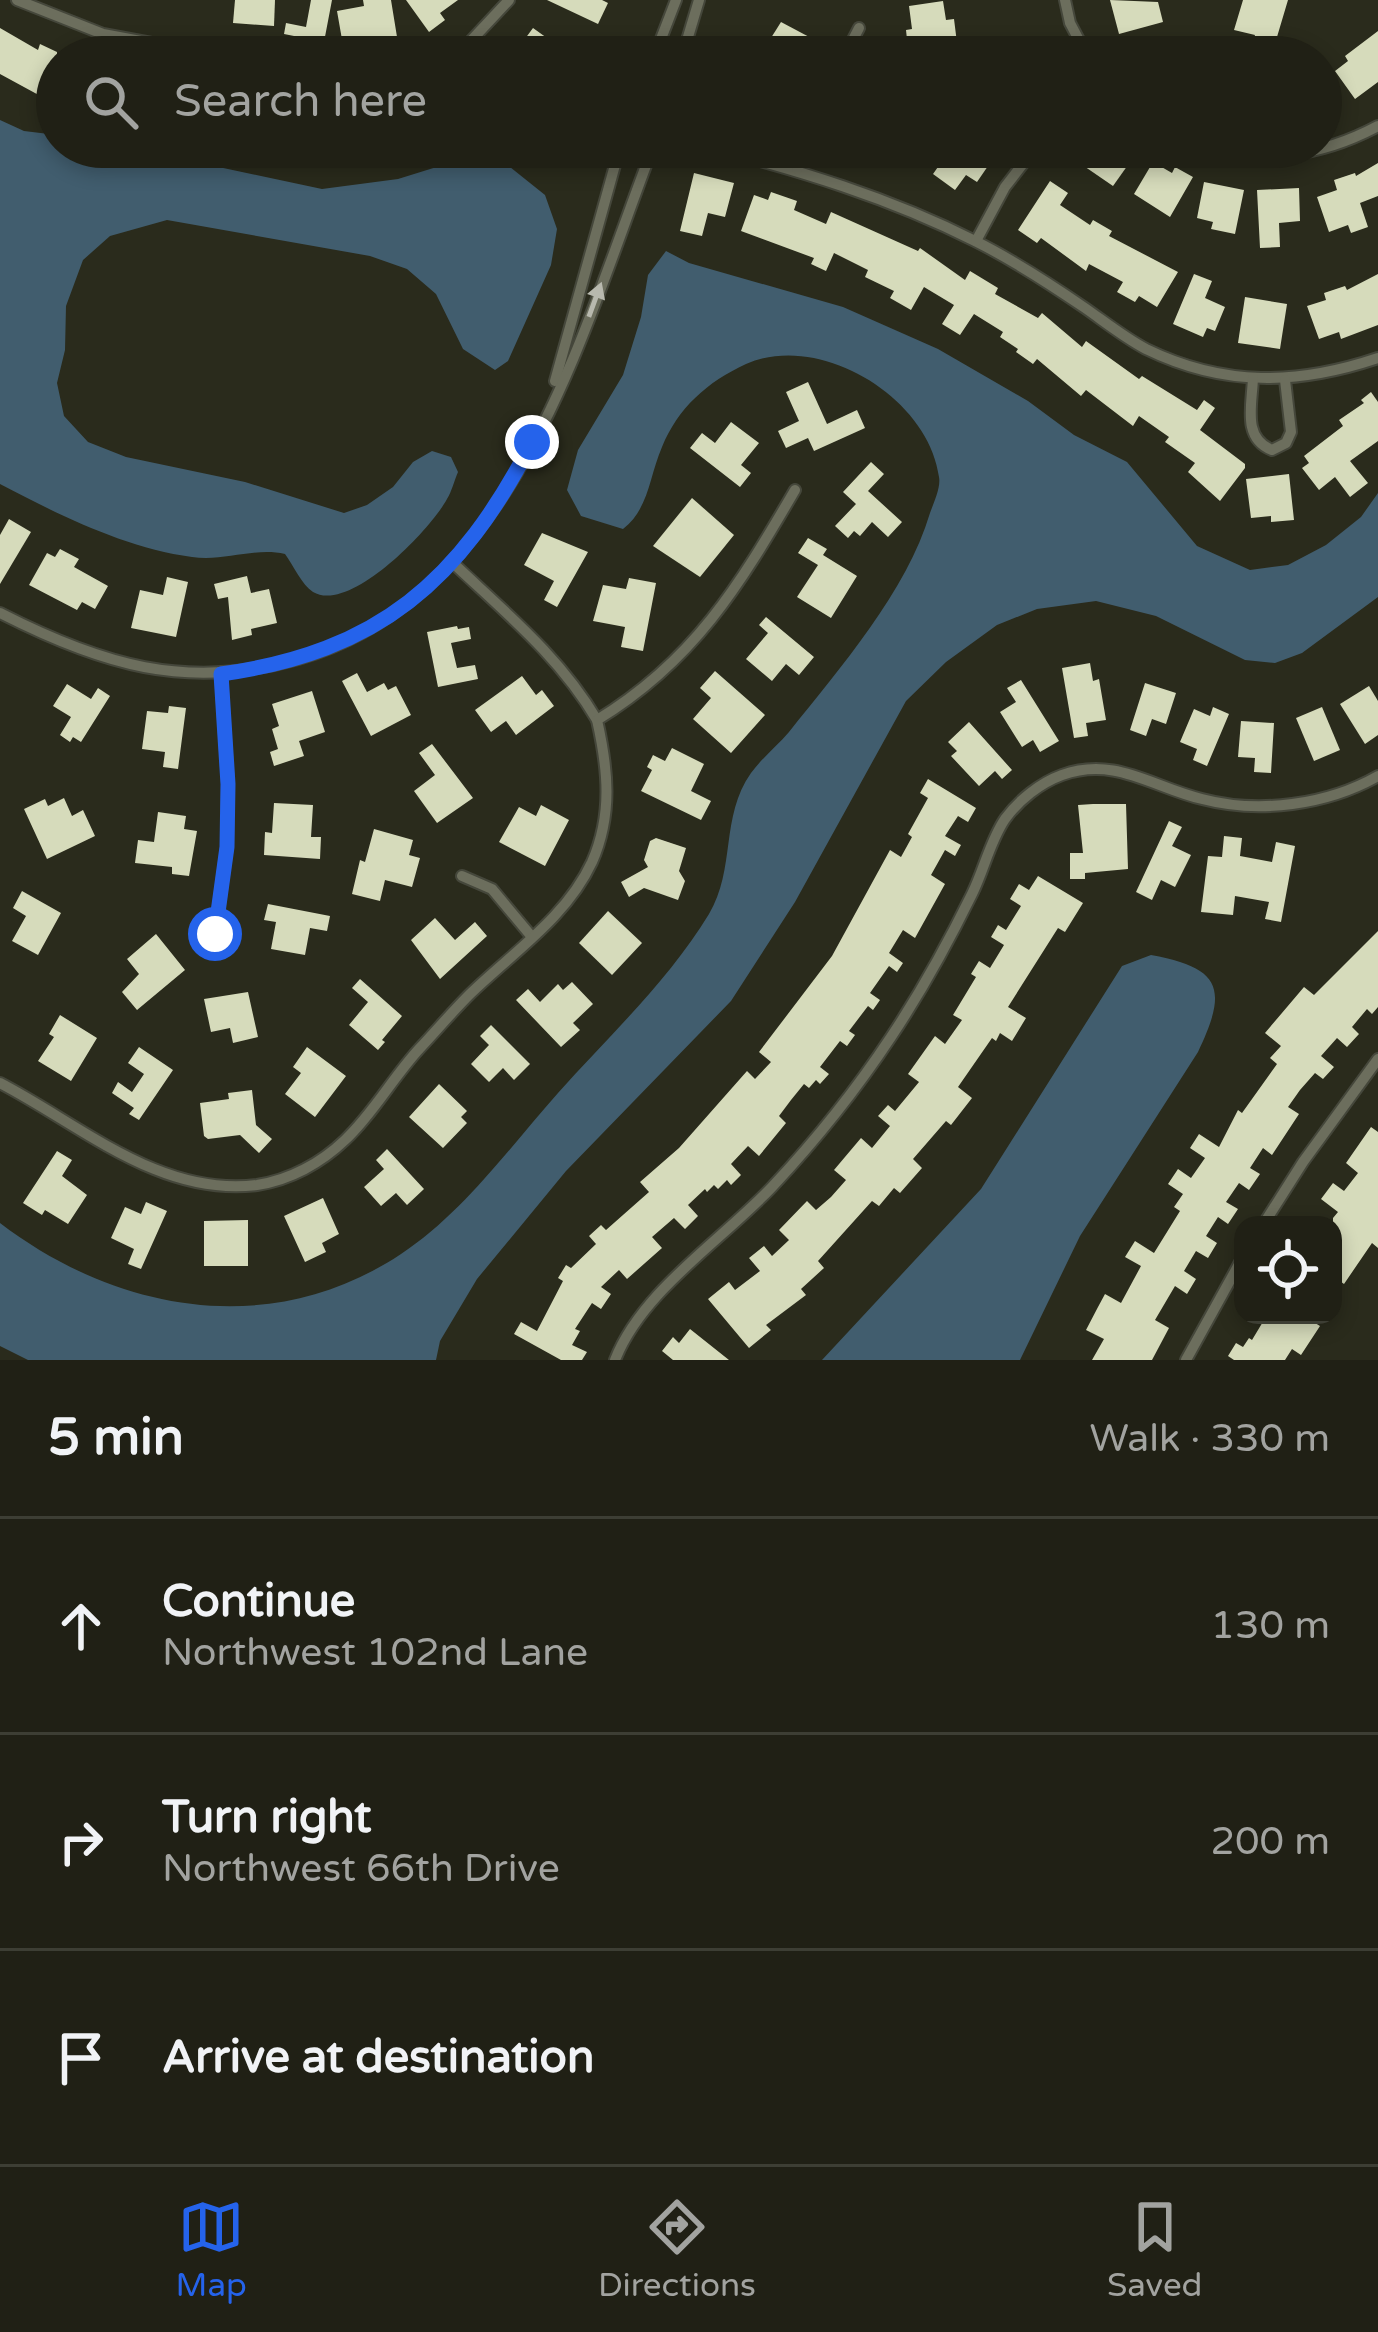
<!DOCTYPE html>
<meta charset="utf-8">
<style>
body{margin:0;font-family:"Varela Round",sans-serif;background:#2d2d22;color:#f1f3f6}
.controls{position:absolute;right:36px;bottom:36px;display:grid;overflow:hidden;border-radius:24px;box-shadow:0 6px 18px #0003}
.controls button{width:108px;height:108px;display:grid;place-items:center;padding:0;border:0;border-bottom:3px solid #3d3e34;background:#202015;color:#f1f3f6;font:60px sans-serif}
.stop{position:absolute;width:36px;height:36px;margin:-27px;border:9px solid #2563eb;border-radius:50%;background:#fff}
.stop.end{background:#2563eb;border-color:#fff;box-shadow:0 3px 12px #0008}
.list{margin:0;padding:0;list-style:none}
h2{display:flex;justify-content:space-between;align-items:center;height:156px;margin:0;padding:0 48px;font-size:51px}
h2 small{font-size:39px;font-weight:400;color:#a2a3a0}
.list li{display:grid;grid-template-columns:78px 1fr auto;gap:36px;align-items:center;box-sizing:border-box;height:216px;padding:0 48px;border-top:3px solid #3d3e34}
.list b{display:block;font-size:45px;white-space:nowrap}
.list p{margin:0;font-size:39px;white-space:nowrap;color:#a2a3a0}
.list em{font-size:39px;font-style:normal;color:#a2a3a0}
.icon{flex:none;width:66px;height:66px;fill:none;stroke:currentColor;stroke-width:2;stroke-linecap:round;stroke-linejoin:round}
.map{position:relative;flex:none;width:1378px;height:1360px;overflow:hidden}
.search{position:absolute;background:#202015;box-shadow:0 6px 18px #0003;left:36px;right:36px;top:36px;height:132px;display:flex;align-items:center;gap:30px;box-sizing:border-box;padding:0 42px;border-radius:66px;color:#a2a3a0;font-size:45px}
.sheet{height:804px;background:#202015}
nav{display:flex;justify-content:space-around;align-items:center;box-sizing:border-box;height:168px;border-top:3px solid #3d3e34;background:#202015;font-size:33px;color:#a2a3a0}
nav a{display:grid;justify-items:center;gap:6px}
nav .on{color:#2563eb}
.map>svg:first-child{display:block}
.water{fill:#415d6e}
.building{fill:#d6dbbb}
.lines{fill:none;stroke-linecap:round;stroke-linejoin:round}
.street-casing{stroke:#45473b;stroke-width:14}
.street{stroke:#6c6e5d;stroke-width:10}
.oneway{fill:#b8b9ae}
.route{stroke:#2563eb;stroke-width:15}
</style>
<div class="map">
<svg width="1378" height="1360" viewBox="0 0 1378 1360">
<rect width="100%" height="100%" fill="#2a2b1c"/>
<g class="water">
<path d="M0 120 24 131 57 135V147H125L322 189 398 179 472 156 510 167 545 195 557 229 551 265 508 361 495 370 463 349 436 294 407 269 370 256 167 220 110 236 83 260 66 306 65 350 57 383 64 416 88 442 126 457 245 482 344 513 367 505 393 487 413 462 432 451 451 457 458 472C454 481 452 491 447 499 431 529 350 614 313 592 302 585 293 565 285 554 254 547 223 562 192 557 125 548 59 515 0 484Z"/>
<path d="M666 251 689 263 843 307 938 349 1028 401 1074 435 1127 462 1197 546 1250 570 1288 565 1326 545 1361 517 1378 493V597L1302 653 1275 663 1245 660 1156 616 1096 601 1037 609 997 625 946 662 906 701 795 902 731 1001 566 1171 477 1279 440 1341 436 1360H28L0 1346V1223C118 1313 272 1340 401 1254 462 1214 510 1147 558 1093 609 1036 669 980 709 914 736 869 720 817 751 773 762 758 777 746 789 732 840 668 907 591 930 513 934 502 941 487 939 477 929 398 820 331 746 364 707 382 678 408 662 447 649 477 649 509 623 529L581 516 567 490 578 450 623 375 641 317 648 275Z"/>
<path d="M1151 955C1222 968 1228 989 1198 1052L1080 1236 1020 1360H822L981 1189 1122 966Z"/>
</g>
<g class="building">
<polygon points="235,0 275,0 274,26 233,23"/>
<polygon points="311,0 332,0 324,42 284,34 286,23 306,27"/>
<polygon points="363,0 391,0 398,43 344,51 337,11 364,6"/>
<polygon points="406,0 458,0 440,13 445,20 429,32"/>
<polygon points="547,0 602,0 608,3 598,24"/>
<polygon points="1110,0 1158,2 1163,22 1119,34"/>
<polygon points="1243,0 1288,0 1274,47 1253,41 1255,35 1234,30"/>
<polygon points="943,1 946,20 954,19 957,43 908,49 906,30 912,29 909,6"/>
<polygon points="781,22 813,39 803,57 759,57"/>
<polygon points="0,28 38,50 40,44 57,52 57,105 0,74"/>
<polygon points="533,28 561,48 568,39 582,48 575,57 524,57 516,51"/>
<polygon points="1378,31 1378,82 1355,99 1335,71 1348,61 1345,56"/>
<polygon points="952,147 992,147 982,162 988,166 977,182 966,175 955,190 933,174"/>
<polygon points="1088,147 1125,147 1135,155 1113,186 1078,162"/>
<polygon points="1153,162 1172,173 1175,167 1193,177 1170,217 1134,194"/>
<polygon points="1378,163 1378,196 1360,203 1368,227 1351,233 1348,225 1329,232 1317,197 1337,190 1334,180 1355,173 1356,176"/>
<polygon points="694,173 734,183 725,217 708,213 702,236 680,231"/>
<polygon points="1050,181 1068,193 1060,205 1090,225 1093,220 1112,231 1109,236 1178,272 1157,307 1139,296 1135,302 1117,292 1123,282 1089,264 1086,271 1041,238 1037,243 1018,230"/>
<polygon points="1204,182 1244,190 1235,234 1211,229 1213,222 1197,218"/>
<polygon points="1299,188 1300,221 1279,223 1280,247 1260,248 1257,190"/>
<polygon points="771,192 797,201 794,210 826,224 831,212 918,251 920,248 965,280 970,271 998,288 995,294 1038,318 1042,313 1082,347 1086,341 1139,379 1142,376 1197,410 1204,400 1215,408 1200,430 1245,464 1245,468 1220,501 1188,472 1195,463 1165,442 1169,437 1139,416 1133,426 1086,390 1081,396 1037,359 1033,364 1016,352 1018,349 1000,337 1003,332 974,314 960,335 942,324 954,305 924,287 911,310 890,298 894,291 865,277 868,270 834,253 826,271 811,264 814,258 741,231 754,195 768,200"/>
<polygon points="1194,274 1212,281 1205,298 1225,307 1215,331 1207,328 1203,337 1173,324"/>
<polygon points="1378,274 1378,325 1341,339 1339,332 1319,339 1307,306 1326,300 1324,293 1345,286 1347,290"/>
<polygon points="1245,297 1287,304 1280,349 1238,343"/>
<polygon points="808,382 827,424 857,410 865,428 814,451 808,438 786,448 778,431 799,421 786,392"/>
<polygon points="1371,392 1378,402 1378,441 1350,461 1368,483 1350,497 1335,477 1319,490 1302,468 1309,463 1304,456 1343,426 1339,420 1364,403 1361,400"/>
<polygon points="731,422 759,443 741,465 751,473 740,487 690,448 702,433 715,443"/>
<polygon points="871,462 884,474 868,491 902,522 888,537 872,522 860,536 854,531 848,538 835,526 856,504 843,492"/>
<polygon points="1289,474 1294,520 1271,522 1271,516 1251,518 1246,479"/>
<polygon points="692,498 734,535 700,577 653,546"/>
<polygon points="9,519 31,532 0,584 0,535"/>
<polygon points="542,533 588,552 557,607 544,600 554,581 524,565"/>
<polygon points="808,538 827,549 823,555 857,576 831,618 797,597 818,565 798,553"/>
<polygon points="60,549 79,559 74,567 108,586 95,609 82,602 77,610 29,585 47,553 55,557"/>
<polygon points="247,576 251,593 269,589 277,623 251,629 252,635 232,640 228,597 218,599 214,584"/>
<polygon points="167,577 188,582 176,637 131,628 140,590 163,595"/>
<polygon points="629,578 656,583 643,651 621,647 625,627 593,621 603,585 626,589"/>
<polygon points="766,617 814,657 799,675 786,664 772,681 746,659 768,633 759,625"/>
<polygon points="457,626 458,629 469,627 471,639 451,643 457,668 475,665 478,679 438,687 427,632"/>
<polygon points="1090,663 1093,681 1099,679 1106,720 1086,723 1088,736 1074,738 1062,668"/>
<polygon points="715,671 765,715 731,753 693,719 711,698 700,688"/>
<polygon points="357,673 367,692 384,683 388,690 396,686 411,715 371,736 342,681"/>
<polygon points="522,676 536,695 542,690 554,706 516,735 506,721 491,732 475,710"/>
<polygon points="1021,680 1059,741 1040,752 1033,740 1022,747 1000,712 1016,702 1007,688"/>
<polygon points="1145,683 1176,693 1166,724 1152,719 1146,736 1130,730"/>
<polygon points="67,684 91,699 98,688 110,696 81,742 73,737 70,742 60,735 71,717 53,706"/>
<polygon points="1369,686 1378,701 1378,735 1365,744 1340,704"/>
<polygon points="312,691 325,732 299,741 304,756 274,766 270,752 278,749 272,729 279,726 272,704"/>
<polygon points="169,706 186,708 178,769 163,767 165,752 142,749 147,711 168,713"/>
<polygon points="1213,707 1229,714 1207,766 1193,760 1197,749 1180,742 1194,709 1210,716"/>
<polygon points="1322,707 1340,750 1314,761 1296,718"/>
<polygon points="1241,721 1274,723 1271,773 1254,772 1255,758 1238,757"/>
<polygon points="969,722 1012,770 1002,779 995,771 979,786 951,756 957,751 948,742"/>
<polygon points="432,744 473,798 437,823 414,791 435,775 419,753"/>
<polygon points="672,748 704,764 691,791 711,801 701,820 641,791 652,770 647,767 653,755 665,761"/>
<polygon points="928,779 976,808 968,822 958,816 945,836 961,845 955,856 945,850 931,875 945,884 915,938 903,930 889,953 903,963 897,972 889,966 870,993 880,1000 873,1010 868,1006 849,1031 855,1035 847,1046 840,1041 820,1067 829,1074 820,1084 816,1080 809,1088 804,1084 791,1100 779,1116 786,1123 759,1156 748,1146 731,1164 741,1175 731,1185 727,1180 718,1189 714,1185 707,1192 705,1189 688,1205 698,1216 685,1229 674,1218 652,1237 662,1248 627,1279 619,1270 601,1287 611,1294 601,1309 592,1303 575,1329 580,1331 572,1345 587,1352 582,1360 561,1360 514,1334 521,1322 537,1331 563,1281 558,1278 566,1265 571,1268 596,1244 589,1236 601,1225 606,1230 649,1192 640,1182 679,1148 747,1071 755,1079 771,1062 759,1052 832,956 890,850 901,857 912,837 908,834 928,798 920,793"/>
<polygon points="64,798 72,816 83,810 95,836 47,859 24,809 45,799 48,806"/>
<polygon points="274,803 313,805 311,837 321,837 320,859 264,855 265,832 272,833"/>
<polygon points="1093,804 1126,804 1128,869 1085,873 1085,879 1070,879 1070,853 1083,853 1078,805"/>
<polygon points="541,805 569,820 545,866 499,842 519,807 536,816"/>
<polygon points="158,812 186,816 184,829 197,831 189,876 172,874 172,867 135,863 138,840 154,842"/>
<polygon points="1169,821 1182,827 1172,846 1191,855 1175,887 1161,880 1152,900 1136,892"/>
<polygon points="374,829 413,840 409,855 420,858 412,887 385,880 380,901 352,894 360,860 365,862"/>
<polygon points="1224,836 1242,838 1240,856 1272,862 1276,842 1295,846 1281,922 1265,919 1269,902 1235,896 1233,915 1201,912 1208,856 1222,857"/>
<polygon points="656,838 686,848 679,871 685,881 678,900 644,888 629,897 621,882 648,867 644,860 650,841"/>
<polygon points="1038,876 1083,903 1065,932 1058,928 1008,1007 1026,1018 1012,1041 1000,1033 996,1041 992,1038 958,1087 972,1098 951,1125 946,1121 913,1159 922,1168 900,1193 894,1188 879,1206 872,1201 818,1261 824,1268 801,1289 806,1295 766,1325 771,1330 749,1348 708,1299 729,1282 735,1290 760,1271 749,1258 764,1246 772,1256 789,1240 779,1230 807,1201 816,1210 831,1197 846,1180 834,1170 861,1138 872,1148 890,1126 878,1116 888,1105 895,1111 919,1082 908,1074 935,1036 945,1044 962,1020 953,1015 976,977 971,974 979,961 990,968 1004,945 991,937 998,925 1006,930 1021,906 1010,899 1019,884 1029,890"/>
<polygon points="22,891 61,913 38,955 12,941 26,916 13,908"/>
<polygon points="268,904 330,916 327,931 310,928 305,955 271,949 276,922 264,920"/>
<polygon points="608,911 642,943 612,975 579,943"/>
<polygon points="435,918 455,940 475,922 487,936 440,979 411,940"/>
<polygon points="1378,931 1378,1007 1372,1014 1367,1009 1352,1027 1359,1034 1347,1047 1337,1038 1321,1056 1334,1067 1323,1079 1315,1073 1300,1090 1288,1107 1299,1114 1272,1155 1263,1148 1250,1168 1260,1174 1249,1190 1239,1183 1226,1202 1238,1209 1228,1224 1218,1217 1206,1236 1217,1243 1208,1258 1196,1251 1184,1271 1196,1279 1187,1294 1175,1286 1155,1320 1169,1328 1152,1360 1092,1360 1104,1339 1086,1330 1098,1307 1105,1294 1121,1303 1141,1266 1125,1257 1135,1241 1154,1253 1180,1211 1174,1207 1183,1194 1168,1184 1178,1169 1191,1178 1205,1158 1190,1148 1199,1134 1219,1147 1238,1110 1242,1113 1277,1064 1270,1058 1281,1046 1265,1033 1304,987 1314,995"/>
<polygon points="156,934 185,970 137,1010 122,992 139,974 127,959"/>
<polygon points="360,979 402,1016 382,1040 385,1042 378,1050 349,1025 368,1002 352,988"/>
<polygon points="572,982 593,1004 573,1023 580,1030 561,1047 516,1000 528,989 540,1002 558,984 563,990"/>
<polygon points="248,992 258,1037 233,1043 230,1028 211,1032 204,999"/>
<polygon points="60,1015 97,1038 71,1081 38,1061 54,1037 49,1034"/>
<polygon points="491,1025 530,1064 514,1080 503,1068 489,1082 471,1064 489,1045 480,1036"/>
<polygon points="139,1047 173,1070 139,1120 129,1114 134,1108 112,1093 118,1082 132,1092 144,1074 128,1063"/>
<polygon points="307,1047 346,1076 315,1117 285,1094 301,1073 293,1067"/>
<polygon points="439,1084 467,1111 461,1117 467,1123 443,1148 409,1117"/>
<polygon points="252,1090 256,1125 272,1139 259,1153 240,1135 208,1139 204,1136 200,1103 229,1099 228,1093"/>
<polygon points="1371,1127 1378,1132 1378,1248 1372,1243 1344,1284 1333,1276 1333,1218 1338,1212 1321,1199 1333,1183 1344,1191 1358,1173 1346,1163"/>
<polygon points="387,1149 424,1189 407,1205 396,1193 381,1206 364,1187 384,1169 376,1160"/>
<polygon points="57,1151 72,1160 62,1176 87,1195 68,1224 45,1210 42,1215 23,1203"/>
<polygon points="323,1198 339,1234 322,1243 326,1252 305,1262 284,1216"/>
<polygon points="146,1202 167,1211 141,1269 128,1264 134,1249 111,1238 125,1207 141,1214"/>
<polygon points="248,1220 248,1266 204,1266 204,1221"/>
<polygon points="1267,1315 1302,1315 1320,1326 1301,1355 1292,1349 1285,1360 1234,1360 1228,1356 1236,1343 1243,1347 1249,1338 1252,1340"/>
<polygon points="690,1329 729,1360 673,1360 662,1351 673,1337 679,1343"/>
</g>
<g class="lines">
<defs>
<g id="street">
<polyline points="17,0 103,34 227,57"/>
<polyline points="1065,0 1070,23 1088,57"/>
<polyline points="443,57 467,45 509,0"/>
<polyline points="654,57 676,0"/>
<polyline points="682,57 699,0"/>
<polyline points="844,57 859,28"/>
<path d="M707 147C799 170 890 198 975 241 1013 260 1050 284 1085 308 1105 322 1125 338 1146 349 1224 387 1298 385 1378 358"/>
<path d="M1197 147C1263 163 1318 158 1378 126"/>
<polyline points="797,169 804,147"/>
<polyline points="976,241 1005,187 1036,147"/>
<path d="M1253 378C1252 405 1242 438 1272 450L1286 443 1291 432 1285 380"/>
<polyline points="555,381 620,147"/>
<path d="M453 563C506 613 560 657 597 720"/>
<path d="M0 613C100 664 186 691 298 659 515 597 581 334 653 147"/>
<polyline points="462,876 492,889 532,937"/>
<polyline points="215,934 227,847 228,784 221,674"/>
<path d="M0 1083C81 1125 160 1197 257 1185 290 1180 321 1163 345 1140 373 1114 393 1077 420 1048 436 1031 452 1012 469 995 512 953 566 918 592 862 613 814 608 769 597 720 694 661 739 586 795 490"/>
<polyline points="1263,1225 1303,1162 1378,1059"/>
<path d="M615 1360C642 1291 721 1241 772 1187 816 1140 856 1090 891 1037 921 992 948 943 972 894 984 870 990 841 1005 819 1019 800 1040 783 1062 775 1115 756 1152 787 1202 799 1259 814 1327 805 1378 776"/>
<polyline points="1186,1360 1243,1257"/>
</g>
</defs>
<use href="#street" class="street-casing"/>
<use href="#street" class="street"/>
</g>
<defs><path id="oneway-solid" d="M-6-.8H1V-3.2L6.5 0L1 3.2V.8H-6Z" transform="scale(3)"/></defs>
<use class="oneway" href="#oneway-solid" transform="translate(595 300) rotate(-70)"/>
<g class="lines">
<path class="route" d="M215 934 227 847 228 784 221 674C379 652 460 581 532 442"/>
</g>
</svg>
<div class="controls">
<button><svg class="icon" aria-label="locate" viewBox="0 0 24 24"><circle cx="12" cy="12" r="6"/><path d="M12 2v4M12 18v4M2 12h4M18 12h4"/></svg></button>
</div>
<div class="stop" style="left:215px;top:934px"></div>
<div class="stop end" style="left:532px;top:442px"></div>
<div class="search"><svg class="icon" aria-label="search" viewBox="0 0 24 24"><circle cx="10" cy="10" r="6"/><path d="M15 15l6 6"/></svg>Search here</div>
</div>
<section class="sheet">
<h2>5 min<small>Walk · 330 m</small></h2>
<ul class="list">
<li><svg class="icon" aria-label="ahead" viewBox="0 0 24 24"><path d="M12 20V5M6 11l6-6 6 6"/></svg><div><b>Continue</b><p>Northwest 102nd Lane</p></div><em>130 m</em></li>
<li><svg class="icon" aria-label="right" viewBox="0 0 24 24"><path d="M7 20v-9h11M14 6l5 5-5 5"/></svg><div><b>Turn right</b><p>Northwest 66th Drive</p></div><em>200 m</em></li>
<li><svg class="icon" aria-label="arrive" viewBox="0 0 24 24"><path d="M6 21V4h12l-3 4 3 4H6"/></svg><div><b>Arrive at destination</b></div></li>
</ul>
</section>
<nav>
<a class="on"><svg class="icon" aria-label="map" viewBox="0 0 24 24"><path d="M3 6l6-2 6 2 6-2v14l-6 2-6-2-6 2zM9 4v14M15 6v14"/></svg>Map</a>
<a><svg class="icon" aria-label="directions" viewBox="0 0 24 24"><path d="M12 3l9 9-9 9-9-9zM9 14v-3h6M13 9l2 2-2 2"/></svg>Directions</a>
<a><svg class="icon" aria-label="saved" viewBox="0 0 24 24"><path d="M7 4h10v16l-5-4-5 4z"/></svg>Saved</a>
</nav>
